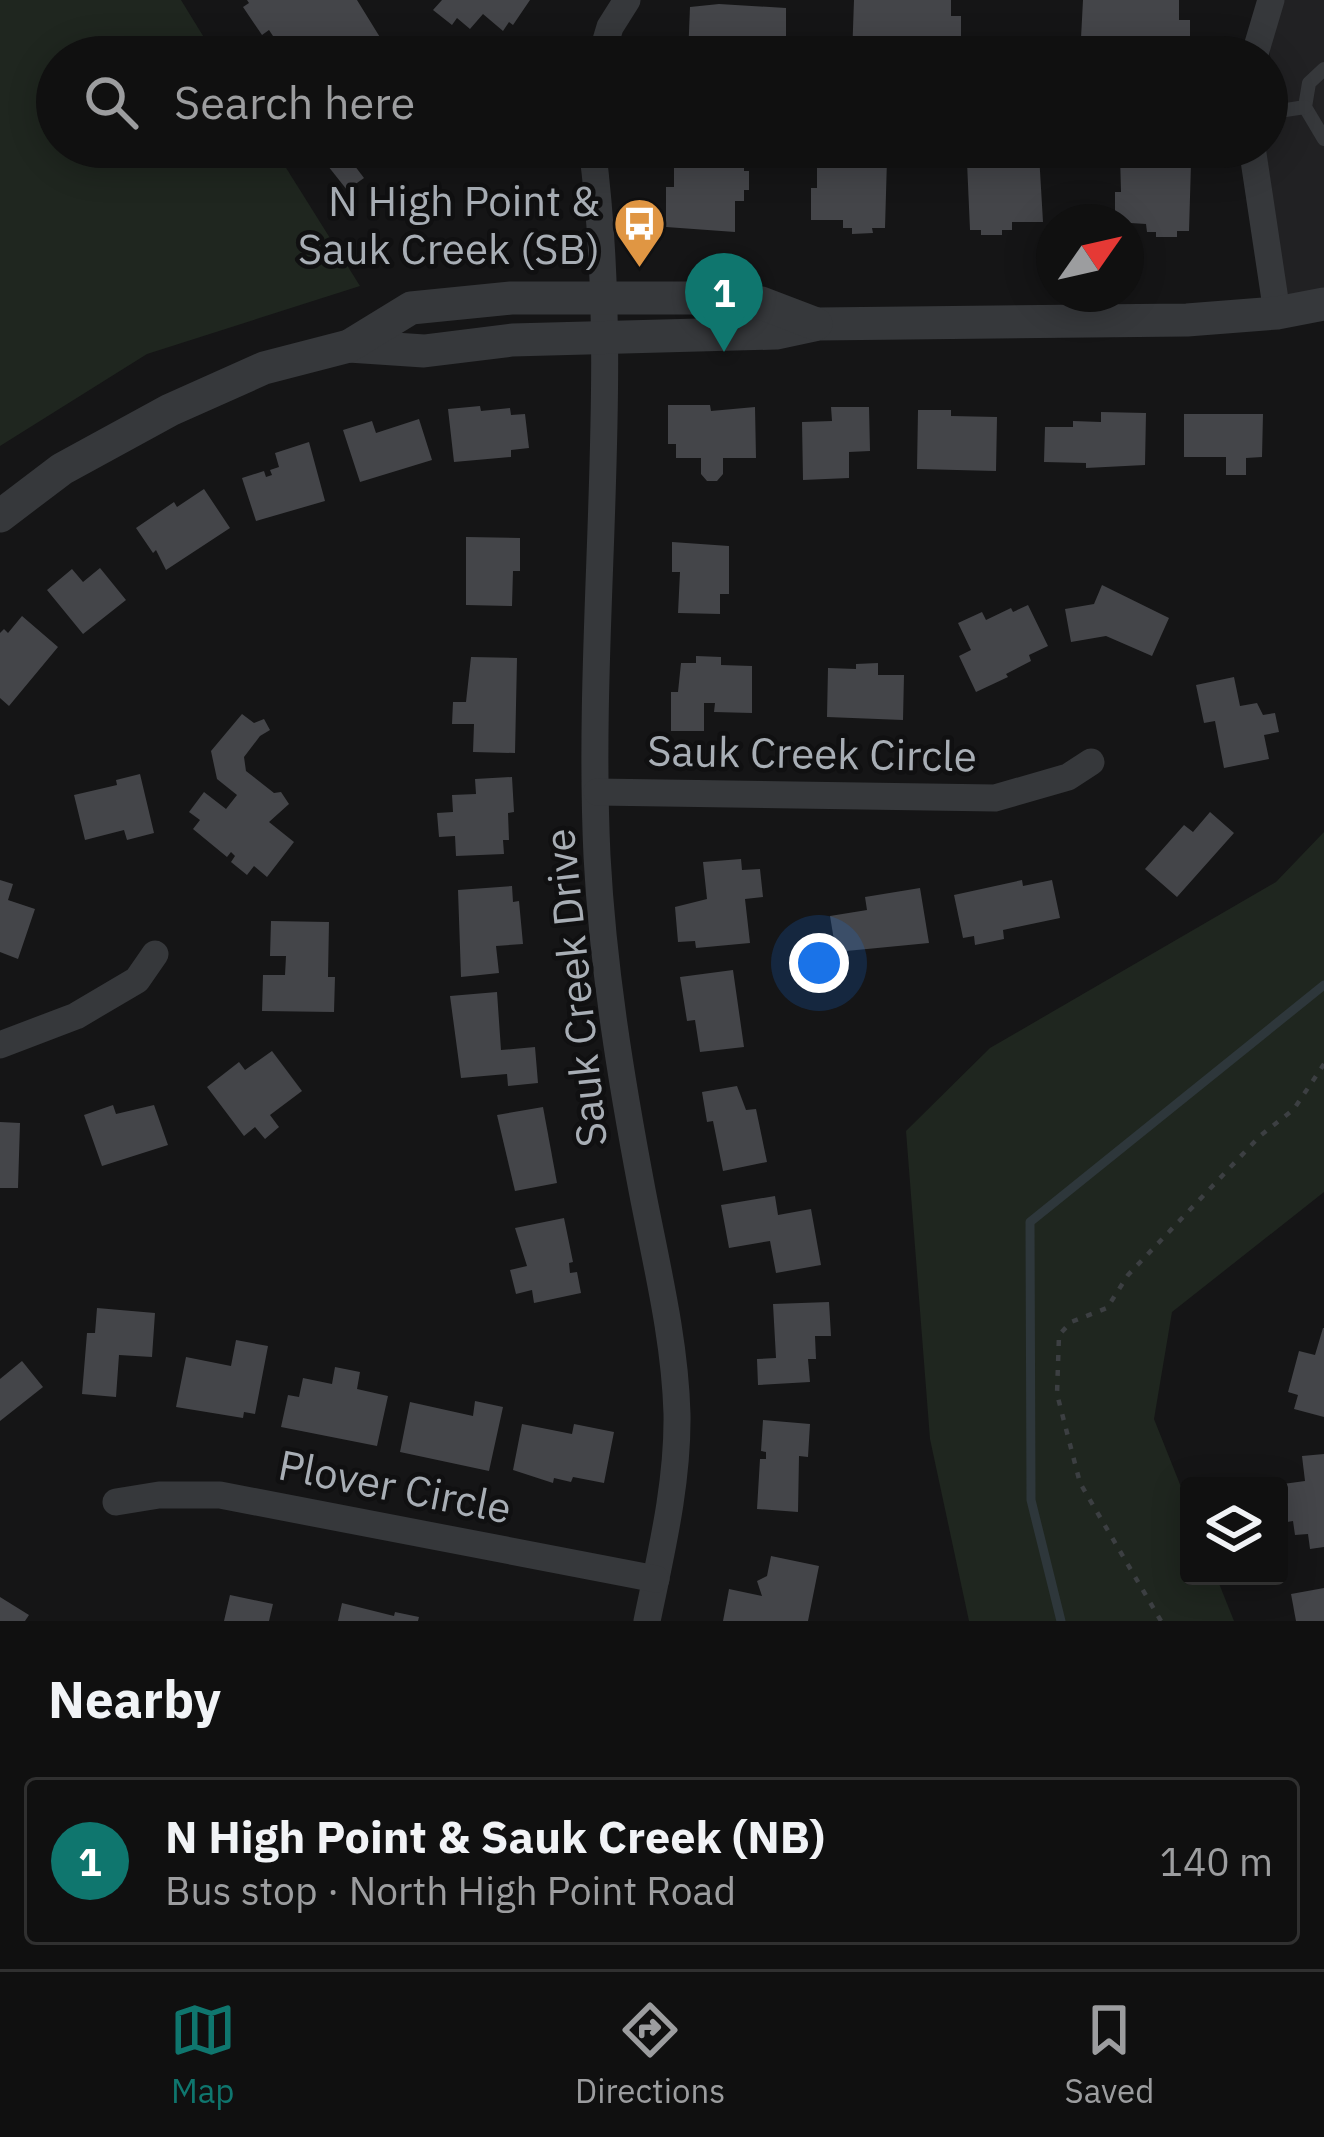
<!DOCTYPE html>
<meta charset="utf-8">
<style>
body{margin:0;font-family:"IBM Plex Sans",sans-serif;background:#191919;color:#f1f3f6}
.controls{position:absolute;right:36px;bottom:36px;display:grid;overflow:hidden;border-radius:12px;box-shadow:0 6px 30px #0003}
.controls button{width:108px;height:108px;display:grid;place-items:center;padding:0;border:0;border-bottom:3px solid #303030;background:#101010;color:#f1f3f6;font:60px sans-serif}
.compass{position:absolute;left:1036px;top:204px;width:108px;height:108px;border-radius:50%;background:#101010;box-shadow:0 6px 30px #0003;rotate:56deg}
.you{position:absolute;left:819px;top:963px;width:42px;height:42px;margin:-30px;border:9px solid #fff;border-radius:50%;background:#1a73e8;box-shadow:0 0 0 18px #1a73e833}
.badge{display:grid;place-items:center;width:78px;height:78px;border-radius:50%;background:#0f766e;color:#fff;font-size:39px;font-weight:700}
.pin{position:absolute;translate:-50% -99px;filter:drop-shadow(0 3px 6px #0008)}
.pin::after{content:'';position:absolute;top:63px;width:42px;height:36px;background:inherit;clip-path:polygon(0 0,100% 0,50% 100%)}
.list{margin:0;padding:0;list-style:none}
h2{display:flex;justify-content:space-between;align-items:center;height:156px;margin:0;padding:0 48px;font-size:51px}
h2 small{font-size:39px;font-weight:400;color:#9c9d9f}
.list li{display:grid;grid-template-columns:78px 1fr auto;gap:36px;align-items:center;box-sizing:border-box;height:168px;margin:0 24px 24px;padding:0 24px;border:3px solid #303030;border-radius:12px}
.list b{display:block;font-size:45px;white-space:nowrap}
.list p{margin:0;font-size:39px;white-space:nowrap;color:#9c9d9f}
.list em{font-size:39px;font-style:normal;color:#9c9d9f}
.icon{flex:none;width:66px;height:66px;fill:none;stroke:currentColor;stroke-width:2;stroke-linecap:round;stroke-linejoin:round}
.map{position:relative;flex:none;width:1324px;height:1621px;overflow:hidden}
.search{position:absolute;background:#101010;box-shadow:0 6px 30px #0003;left:36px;right:36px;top:36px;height:132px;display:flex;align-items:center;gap:30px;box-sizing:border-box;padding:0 42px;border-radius:66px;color:#9c9d9f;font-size:45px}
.sheet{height:348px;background:#101010}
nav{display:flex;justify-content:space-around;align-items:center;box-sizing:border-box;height:168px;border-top:3px solid #303030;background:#101010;font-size:33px;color:#9c9d9f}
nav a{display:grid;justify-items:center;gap:6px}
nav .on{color:#0f766e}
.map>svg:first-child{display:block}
.built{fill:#212123}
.green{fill:#1f261f}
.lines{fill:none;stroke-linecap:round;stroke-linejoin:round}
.stream{stroke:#2e373b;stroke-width:9}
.building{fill:#444549}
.path{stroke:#3c3f42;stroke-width:4.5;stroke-dasharray:6 9;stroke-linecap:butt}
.service{stroke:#36383b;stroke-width:14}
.minor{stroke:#36383b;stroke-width:27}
.tertiary{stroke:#36383b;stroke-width:33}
.labels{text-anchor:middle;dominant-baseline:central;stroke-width:9;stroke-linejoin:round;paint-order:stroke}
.poi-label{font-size:42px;fill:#a8aeb5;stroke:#101011;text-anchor:end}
.street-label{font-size:42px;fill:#a8aeb5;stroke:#101011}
</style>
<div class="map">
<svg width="1324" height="1621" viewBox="0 0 1324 1621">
<rect width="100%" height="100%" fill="#151516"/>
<polygon class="built" points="1271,0 1324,0 1324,304 1277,313 1252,147 1267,147"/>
<g class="green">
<polygon points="0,0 181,0 216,57 57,57 57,147 273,147 360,286 147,354 0,446"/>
<polygon points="1324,832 1324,1192 1172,1312 1154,1419 1189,1507 1189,1576 1216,1576 1234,1621 969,1621 930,1439 906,1131 990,1048 1276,882"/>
</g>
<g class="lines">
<polyline class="stream" points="1061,1621 1031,1500 1030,1222 1324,985"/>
</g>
<g class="building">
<polygon points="247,0 357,0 386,47 372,57 277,57 270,47 277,42 269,30 262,35 243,7 249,3"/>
<polygon points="442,0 530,0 513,25 509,22 503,31 483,14 470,29 457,18 452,25 433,10"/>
<polygon points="854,0 951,0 951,16 961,16 961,41 950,41 950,57 852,57"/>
<polygon points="1083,0 1179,0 1179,20 1190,20 1190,47 1179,47 1178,57 1080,57"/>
<polygon points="719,4 786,8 786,57 688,57 690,7"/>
<polygon points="817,152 855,152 855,159 887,159 885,228 872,228 873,233 852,234 852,228 843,228 843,220 811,220 811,188 817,188"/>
<polygon points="345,153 364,178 347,190 328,166"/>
<polygon points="1000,153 1039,154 1043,222 1012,222 1012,230 1002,230 1002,235 981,235 981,230 970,230 967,162 1000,162"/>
<polygon points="1157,154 1158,163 1191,163 1189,231 1177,231 1177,237 1156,237 1156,232 1147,232 1146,224 1115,222 1115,192 1121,192 1120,155"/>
<polygon points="674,155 744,161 744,171 749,171 749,190 744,190 744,201 735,201 735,232 666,227 666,187 674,187"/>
<polygon points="668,405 710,405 711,411 755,407 756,458 723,458 723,474 717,481 707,481 701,474 701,458 676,458 676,444 668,444"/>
<polygon points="480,406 481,411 510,408 511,415 525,414 529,448 511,450 511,457 454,462 448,409"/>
<polygon points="831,407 869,407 870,451 849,452 849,478 803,480 802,422 832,421"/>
<polygon points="918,410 951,410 951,416 997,417 996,471 917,469"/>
<polygon points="1101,412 1146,413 1145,465 1086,468 1086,463 1044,462 1045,427 1073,427 1073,421 1101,422"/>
<polygon points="1184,414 1263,414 1262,457 1246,458 1246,475 1226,475 1226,457 1184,457"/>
<polygon points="419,419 432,460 360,482 343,430 372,421 376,433"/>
<polygon points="309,442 325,501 256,521 242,478 264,471 266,477 272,475 270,470 279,467 275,453"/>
<polygon points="204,489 230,528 166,570 156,550 153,553 136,528 174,502 177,507"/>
<polygon points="466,537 520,538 520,571 513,571 512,606 466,605"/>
<polygon points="672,542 729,546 729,594 720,594 720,614 678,613 680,572 672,572"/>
<polygon points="100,568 126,600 83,634 47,590 72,569 83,582"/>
<polygon points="1102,585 1169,618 1152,656 1106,636 1071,642 1065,609 1094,604"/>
<polygon points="1028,605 1048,646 1029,655 1031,661 1006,674 1008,677 976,692 959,656 971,650 958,623 982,612 986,620 1011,608 1013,612"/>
<polygon points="22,616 58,647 9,706 0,698 0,633 4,629 8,633"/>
<polygon points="696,656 721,657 721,665 752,666 752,713 714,712 715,703 704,703 704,731 671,731 671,692 678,692 681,663 696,663"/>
<polygon points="471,657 517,658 515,753 473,752 474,724 452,724 453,702 466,702"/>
<polygon points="878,663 878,675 904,675 903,720 827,717 828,668 856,669 856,664"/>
<polygon points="1234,677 1240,706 1257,703 1263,715 1275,713 1279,732 1264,735 1269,759 1224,768 1215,721 1204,723 1196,685"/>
<polygon points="242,714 254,723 264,719 270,730 260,736 244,757 246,771 274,793 281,792 289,804 269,822 294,842 267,877 254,866 247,875 231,862 235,856 231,852 227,857 193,829 200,820 189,812 204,792 226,809 237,795 217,779 211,751"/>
<polygon points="140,774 154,833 127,840 124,830 85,840 74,795 117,785 116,780"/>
<polygon points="512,777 514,812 508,813 509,840 503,840 504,854 456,856 455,836 439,837 437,813 453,812 452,795 476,794 475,779"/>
<polygon points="1210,812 1234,833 1177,897 1145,869 1184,825 1193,832"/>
<polygon points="741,859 742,870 760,869 763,897 745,899 750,943 696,948 695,941 678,942 675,907 707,899 703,862"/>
<polygon points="0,880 13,884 8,900 35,909 18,959 0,952"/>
<polygon points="1022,880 1023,886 1052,880 1060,918 1003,930 1004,939 975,945 974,936 963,938 954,895"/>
<polygon points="512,886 513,902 519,901 523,944 496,946 499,973 461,977 458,890"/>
<polygon points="920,888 929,943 836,952 830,916 867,910 865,897"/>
<polygon points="271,921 329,922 328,977 335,977 334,1012 262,1011 263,975 285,975 286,956 270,956"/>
<polygon points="733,970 744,1047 700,1052 695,1020 687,1021 680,977"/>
<polygon points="497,992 501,1050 535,1047 538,1083 508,1086 507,1074 461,1078 450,996"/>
<polygon points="272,1051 302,1091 270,1115 279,1127 265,1139 255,1127 244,1136 207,1087 239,1062 245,1070"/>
<polygon points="737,1086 746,1110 756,1109 767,1162 723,1171 713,1121 707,1122 702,1092"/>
<polygon points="113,1105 116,1114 154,1105 168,1145 102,1166 84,1115"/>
<polygon points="543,1107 557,1183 515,1191 497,1115"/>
<polygon points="0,1122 20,1123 18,1188 0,1188"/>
<polygon points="775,1196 778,1215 811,1209 821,1265 776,1273 770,1241 729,1248 721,1205"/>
<polygon points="564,1218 573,1262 569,1263 570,1273 577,1272 581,1293 534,1303 532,1290 516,1294 510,1270 527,1266 515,1228"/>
<polygon points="829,1302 831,1336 815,1336 816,1359 808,1359 810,1382 758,1385 757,1359 776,1358 773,1304"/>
<polygon points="97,1308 155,1313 152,1357 119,1355 116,1397 82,1394 87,1333 95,1333"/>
<polygon points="1323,1328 1324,1328 1324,1417 1294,1409 1298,1395 1288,1392 1299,1351 1315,1355"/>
<polygon points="236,1340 268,1346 255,1414 244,1412 243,1418 176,1407 186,1357 231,1366"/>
<polygon points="22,1361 43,1387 0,1421 0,1379"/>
<polygon points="335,1367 360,1372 357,1389 388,1396 377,1446 281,1427 288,1395 299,1397 303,1378 332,1384"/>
<polygon points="475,1401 503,1407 489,1471 400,1452 410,1402 473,1416"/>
<polygon points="763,1420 810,1424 808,1457 799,1456 798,1512 757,1509 760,1459 766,1459 766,1452 761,1451"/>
<polygon points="522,1424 572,1434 574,1424 614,1432 604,1483 573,1477 571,1482 554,1478 553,1483 513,1470"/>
<polygon points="1324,1454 1324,1547 1310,1549 1308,1534 1295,1535 1293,1521 1287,1522 1283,1484 1305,1481 1302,1456"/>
<polygon points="771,1556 819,1566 808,1621 723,1621 729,1589 762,1596 757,1581 767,1576"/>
<polygon points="1324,1588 1324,1621 1296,1621 1291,1594"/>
<polygon points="230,1595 273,1604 269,1621 224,1621"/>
<polygon points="0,1597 29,1615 25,1621 0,1621"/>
<polygon points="342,1603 394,1616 395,1612 419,1617 418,1621 338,1621"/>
</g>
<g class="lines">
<polyline class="path" points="1161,1621 1080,1483 1057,1394 1059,1335 1071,1322 1107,1308 1128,1275 1260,1136 1294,1109 1324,1064"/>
<g class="service">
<polyline points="1324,69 1309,83 1305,107 1324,139"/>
<polyline points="1267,113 1305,107"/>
<polyline points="327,153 335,147"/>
</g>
<g class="minor">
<polyline points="601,57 610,27 627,0"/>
<polyline points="1254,57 1271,0"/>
<path d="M592 147C623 382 586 620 597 856 603 969 621 1079 642 1190 656 1263 675 1339 677 1414 678 1484 661 1553 647 1621"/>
<polyline points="1252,147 1277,313"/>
<polyline points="597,792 995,798 1068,777 1091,762"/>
<polyline points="0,1045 76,1016 137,980 155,954"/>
<polyline points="116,1502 159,1495 220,1495 656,1579"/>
</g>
<g class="tertiary">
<polyline points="349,346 424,351 512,340 776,333 818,324 1187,320 1277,313 1324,304"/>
<polyline points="0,516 62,469 170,410 264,368 349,346 411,308 511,298 695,298 761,303 816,324"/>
</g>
</g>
<defs>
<symbol id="bus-pin" viewBox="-11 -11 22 30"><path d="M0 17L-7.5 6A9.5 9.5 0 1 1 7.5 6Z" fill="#e09643" stroke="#101011"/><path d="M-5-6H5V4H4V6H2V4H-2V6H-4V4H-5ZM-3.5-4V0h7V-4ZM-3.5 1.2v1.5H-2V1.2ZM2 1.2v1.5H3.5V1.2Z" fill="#fff"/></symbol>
</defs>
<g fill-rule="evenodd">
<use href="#bus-pin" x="610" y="194" width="59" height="81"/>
</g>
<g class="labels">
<g class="poi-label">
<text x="600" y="200">N High Point &amp;<tspan x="600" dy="48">Sauk Creek (SB)</tspan></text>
</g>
<g class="street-label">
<text transform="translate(812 753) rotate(1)">Sauk Creek Circle</text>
<text transform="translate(575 988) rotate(-96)">Sauk Creek Drive</text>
<text transform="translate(395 1486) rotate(11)">Plover Circle</text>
</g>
</g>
</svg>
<div class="controls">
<button><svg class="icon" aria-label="layers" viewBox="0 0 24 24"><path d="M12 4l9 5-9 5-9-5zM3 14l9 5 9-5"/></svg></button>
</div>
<svg class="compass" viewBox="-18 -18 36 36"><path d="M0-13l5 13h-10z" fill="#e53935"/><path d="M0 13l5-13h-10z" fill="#9c9d9f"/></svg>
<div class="you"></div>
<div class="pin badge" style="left:724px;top:352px">1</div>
<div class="search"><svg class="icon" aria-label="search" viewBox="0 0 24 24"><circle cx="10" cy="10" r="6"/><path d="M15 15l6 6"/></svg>Search here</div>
</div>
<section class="sheet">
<h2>Nearby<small></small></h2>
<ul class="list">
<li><span class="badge">1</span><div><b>N High Point &amp; Sauk Creek (NB)</b><p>Bus stop · North High Point Road</p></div><em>140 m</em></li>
</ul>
</section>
<nav>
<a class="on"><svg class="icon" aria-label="map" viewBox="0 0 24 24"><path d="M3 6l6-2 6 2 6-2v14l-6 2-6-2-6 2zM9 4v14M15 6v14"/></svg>Map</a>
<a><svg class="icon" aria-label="directions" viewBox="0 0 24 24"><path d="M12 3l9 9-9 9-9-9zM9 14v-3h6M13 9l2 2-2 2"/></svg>Directions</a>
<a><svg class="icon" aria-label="saved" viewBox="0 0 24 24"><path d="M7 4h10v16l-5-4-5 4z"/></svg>Saved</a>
</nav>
